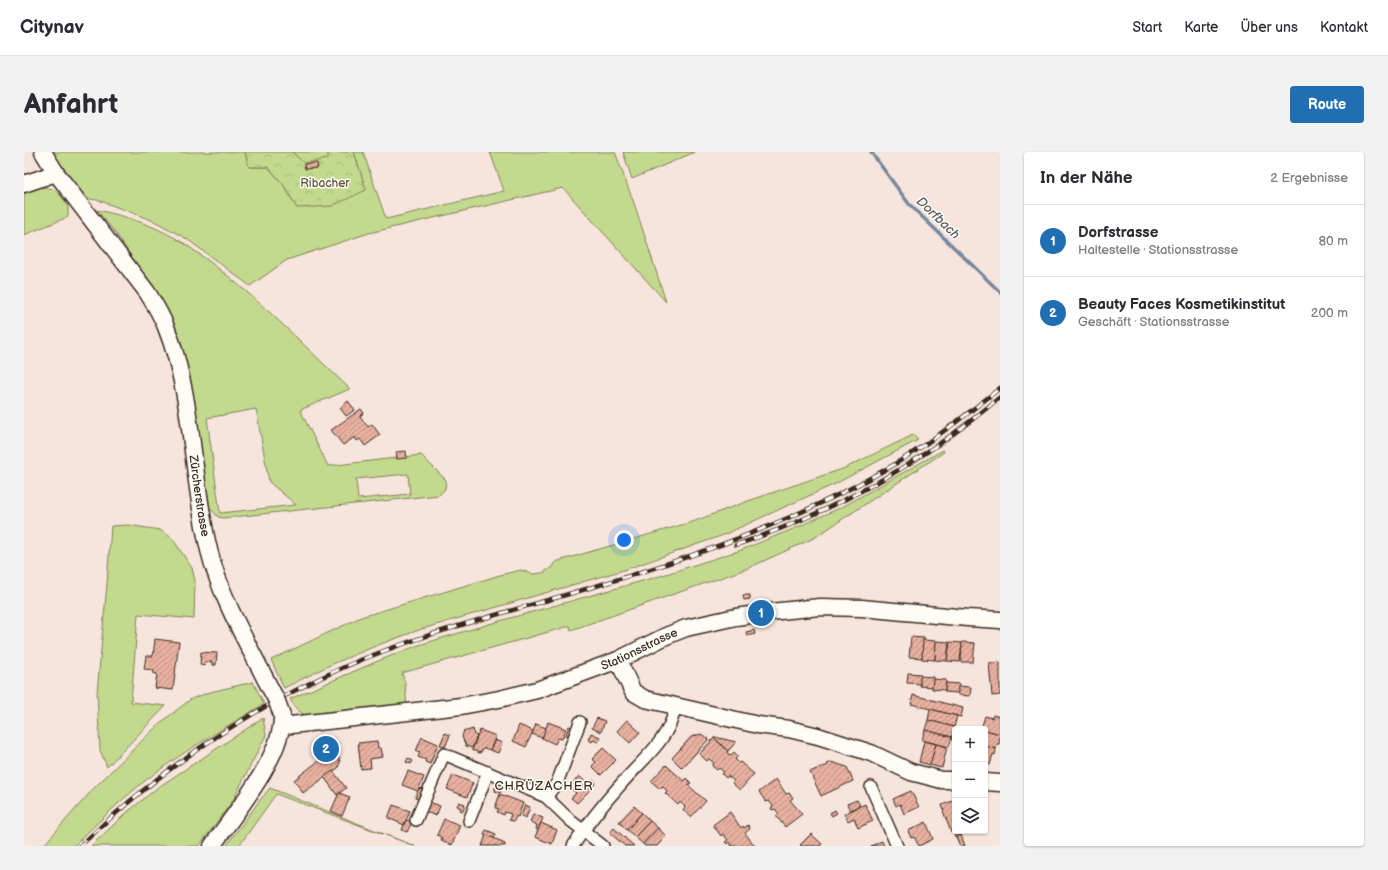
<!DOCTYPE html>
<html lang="de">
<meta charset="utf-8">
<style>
body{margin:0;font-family:"Balsamiq Sans",sans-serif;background:#f2f2f3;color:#2b2b33}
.controls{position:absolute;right:12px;bottom:12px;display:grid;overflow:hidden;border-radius:4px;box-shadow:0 1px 3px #0004}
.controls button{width:36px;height:36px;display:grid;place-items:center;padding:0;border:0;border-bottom:1px solid #e1e1e2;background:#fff;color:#2b2b33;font:20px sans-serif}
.you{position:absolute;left:600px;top:388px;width:14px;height:14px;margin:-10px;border:3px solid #fff;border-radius:50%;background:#1a73e8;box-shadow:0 0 0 6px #1a73e833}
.badge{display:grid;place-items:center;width:26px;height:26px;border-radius:50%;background:#1f6fb2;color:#fff;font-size:13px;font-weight:700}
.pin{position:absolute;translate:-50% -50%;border:2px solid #fff;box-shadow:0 1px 4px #0006}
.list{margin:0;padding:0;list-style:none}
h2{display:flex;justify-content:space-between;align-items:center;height:52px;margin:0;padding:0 16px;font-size:17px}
h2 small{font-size:13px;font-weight:400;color:#7c7c81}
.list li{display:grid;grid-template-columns:26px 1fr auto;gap:12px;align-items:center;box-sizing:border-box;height:72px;padding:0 16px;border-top:1px solid #e1e1e2}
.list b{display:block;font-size:15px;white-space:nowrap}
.list p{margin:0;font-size:13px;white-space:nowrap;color:#7c7c81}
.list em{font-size:13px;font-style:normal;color:#7c7c81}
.icon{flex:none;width:22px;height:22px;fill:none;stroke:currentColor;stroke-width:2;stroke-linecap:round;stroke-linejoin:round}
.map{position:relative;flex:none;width:976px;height:694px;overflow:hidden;border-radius:4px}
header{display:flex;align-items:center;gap:24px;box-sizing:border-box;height:56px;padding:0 20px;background:#fff;border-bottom:1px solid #e1e1e2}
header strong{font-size:19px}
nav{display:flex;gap:22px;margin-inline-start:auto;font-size:14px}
.intro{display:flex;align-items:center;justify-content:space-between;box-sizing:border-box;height:96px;padding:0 24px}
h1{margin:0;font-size:28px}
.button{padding:10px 18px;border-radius:4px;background:#1f6fb2;color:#fff;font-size:14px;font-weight:700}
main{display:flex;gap:24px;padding:0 24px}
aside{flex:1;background:#fff;border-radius:4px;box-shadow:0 1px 3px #0004}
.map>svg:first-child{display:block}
.grass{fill:#c3d98e;stroke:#7f8256;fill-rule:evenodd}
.forest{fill:url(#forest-crowns);stroke:#7f8256}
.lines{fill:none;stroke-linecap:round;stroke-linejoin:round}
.stream{stroke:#74889e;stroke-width:3.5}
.building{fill:url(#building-hatch);stroke:#3b2a1e}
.street-casing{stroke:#3b2a1e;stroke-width:14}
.secondary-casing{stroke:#3b2a1e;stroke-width:19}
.street{stroke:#fdfcf7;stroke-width:11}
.secondary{stroke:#fdfcf7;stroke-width:16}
.rail-casing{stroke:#3b2a1e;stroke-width:4.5}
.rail{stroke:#fdfcf7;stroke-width:3;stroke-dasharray:9;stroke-linecap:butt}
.secondary-bridge-casing{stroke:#3b2a1e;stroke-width:19;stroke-linecap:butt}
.secondary-bridge{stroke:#fdfcf7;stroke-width:16}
.labels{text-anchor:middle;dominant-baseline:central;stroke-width:3;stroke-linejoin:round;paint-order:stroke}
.park-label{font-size:12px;fill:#5d563a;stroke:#fdfcf7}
.street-label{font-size:12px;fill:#3b2a1e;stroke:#fdfcf7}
.water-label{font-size:13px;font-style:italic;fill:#58595e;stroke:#fdfcf7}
.neighbourhood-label{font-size:13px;letter-spacing:1px;fill:#3b2a1e;stroke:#fdfcf7}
</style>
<header>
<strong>Citynav</strong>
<nav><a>Start</a><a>Karte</a><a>Über uns</a><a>Kontakt</a></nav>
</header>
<div class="intro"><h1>Anfahrt</h1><a class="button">Route</a></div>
<main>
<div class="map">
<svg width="976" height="694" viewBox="0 0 976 694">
<defs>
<pattern id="forest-crowns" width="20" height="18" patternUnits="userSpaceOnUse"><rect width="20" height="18" fill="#c3d98e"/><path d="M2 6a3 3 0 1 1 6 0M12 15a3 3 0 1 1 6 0" fill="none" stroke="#a8ba7a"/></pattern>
<pattern id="building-hatch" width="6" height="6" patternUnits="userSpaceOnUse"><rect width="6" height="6" fill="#e8b0a0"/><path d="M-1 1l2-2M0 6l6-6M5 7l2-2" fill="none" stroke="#bd8f82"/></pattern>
</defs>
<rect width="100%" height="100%" fill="#f7e5dd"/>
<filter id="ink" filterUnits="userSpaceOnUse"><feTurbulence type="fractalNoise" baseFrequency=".025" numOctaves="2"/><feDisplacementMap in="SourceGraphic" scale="8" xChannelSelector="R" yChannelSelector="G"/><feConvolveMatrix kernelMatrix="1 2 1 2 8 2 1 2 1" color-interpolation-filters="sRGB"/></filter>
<g filter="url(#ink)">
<g class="grass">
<polygon points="28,0 221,0 225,15 244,15 259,32 273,56 342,38 330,0 339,0 362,67 480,39 466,0 591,0 611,54 642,150 539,36 345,81 263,108 226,134 163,87 145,77 130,69 74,48 63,47 54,42"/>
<polygon points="268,0 304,0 305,7 280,20 278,10"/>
<polygon points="599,0 671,0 608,27"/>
<polygon points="21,35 32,38 44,53 44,65 0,83 0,37"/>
<path d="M73 58C103 64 135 75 161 92 222 133 273 187 326 237L276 258 304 314 397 303 422 328 421 337 415 343 200 366 194 365 188 358H183L169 256 115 116 93 83ZM232 257 245 330 272 353 196 361 183 266ZM384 322 386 342 334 347 332 327Z"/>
<polygon points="889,283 894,288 811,332 697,384 603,417 398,477 354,493 304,514 260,536 247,508 337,465 476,423 497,418 508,422 518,421 527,416 531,410 671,369 724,349 821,316"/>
<path d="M919 298 920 300 790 386 722 417 547 478 546 474 378 521 381 531 383 555 293 566C278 563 274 561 266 547L354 509 395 493 465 472 636 424 717 398 769 377 820 354Z"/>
<polygon points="104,373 136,378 148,386 168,416 171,429 170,467 114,462 107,550 142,554 83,615 76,598 73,541 83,432 87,374"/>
<path d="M229 530 240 552C199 577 156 601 117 632 94 651 71 673 50 694H19L70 636 135 572 167 547 186 540Z"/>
<polygon points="239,566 242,583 208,650 175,694 67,694 101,662 133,636"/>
<polygon points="246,636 390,694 391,694 252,642 215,694 202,694 236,648"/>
</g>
<polygon class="forest" points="221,0 268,0 280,11 304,7 304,0 330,0 342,38 308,54 273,56 259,32 244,15 225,15"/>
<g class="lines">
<polyline class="stream" points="847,0 885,52 976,140"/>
</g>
<g class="building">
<polygon points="293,11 294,16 281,17 280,12"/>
<polygon points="324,249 331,258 322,264 316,256"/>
<polygon points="337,257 340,261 336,264 344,275 348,272 356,283 341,294 336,287 333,289 331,285 319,293 307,278"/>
<polygon points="382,299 383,306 373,307 372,300"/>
<polygon points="719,443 726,443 726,447 720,448"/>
<polygon points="730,478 731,482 723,484 722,480"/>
<polygon points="887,485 900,486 898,506 885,505"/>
<polygon points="131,487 155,490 149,538 131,536 133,522 129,521 130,518 120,517 122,504 129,504"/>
<polygon points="899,488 912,489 911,508 898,507"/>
<polygon points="912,489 925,490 923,509 911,508"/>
<polygon points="926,490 938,491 936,510 923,509"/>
<polygon points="938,490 951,491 949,510 937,510"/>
<polygon points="177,500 193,501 192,513 188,513 188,510 182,510 181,514 176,513"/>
<polygon points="976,510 976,543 968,544 965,511"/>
<polygon points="884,521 897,522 896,532 883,531"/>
<polygon points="896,524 909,525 909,535 896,534"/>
<polygon points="909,527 922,528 921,538 908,537"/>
<polygon points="922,531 935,532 934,541 921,540"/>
<polygon points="934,534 947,535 946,544 934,543"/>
<polygon points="889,543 939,556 937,565 887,552"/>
<polygon points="906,557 933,564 930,575 904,568"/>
<polygon points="969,563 976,565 976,582 957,577 961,564 968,566"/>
<polygon points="573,566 581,569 577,580 568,576"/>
<polygon points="603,568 616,580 606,591 593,579"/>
<polygon points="904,568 930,575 928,585 901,578"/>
<polygon points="524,570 542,577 538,587 534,586 531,592 518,586"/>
<polygon points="512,572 522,576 518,586 508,582"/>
<polygon points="495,573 509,579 502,595 489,589"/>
<polygon points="545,574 549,576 546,584 542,583"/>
<polygon points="449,577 451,583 453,584 448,596 442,594 438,585 440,578 443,579"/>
<polygon points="456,578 472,584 466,598 460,596 456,601 448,598"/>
<polygon points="901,578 928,585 925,595 898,588"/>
<polygon points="961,578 976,582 975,592 973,592 972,597 961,594"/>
<polygon points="421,581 426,583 421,595 416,593"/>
<polygon points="567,581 576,585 574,590 569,588 568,590 564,588"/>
<polygon points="677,582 685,587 658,616 648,606 667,585"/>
<polygon points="398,585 414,592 406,612 401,610 402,608 394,605 396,600 392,599"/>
<polygon points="691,585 712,590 704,599 697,594 698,593 690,586"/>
<polygon points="690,586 704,599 703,600 706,604 710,600 714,604 711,607 715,611 716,610 730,622 716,638 708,631 710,629 704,624 702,626 698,622 700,620 695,616 693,618 688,614 690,611 685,607 683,609 675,602"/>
<polygon points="471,588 478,591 474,601 466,598"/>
<polygon points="353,589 354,596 357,596 359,605 346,607 347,616 337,617 334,591"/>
<polygon points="900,589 912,592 906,613 895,610"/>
<polygon points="912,592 923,595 918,616 906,613"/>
<polygon points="312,593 316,610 314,616 279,641 270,628 297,607 295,597"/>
<polygon points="961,594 972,597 971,603 969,602 966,613 961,611"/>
<polygon points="579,596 592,608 577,623 568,614 572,610 568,607"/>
<polygon points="384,606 389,609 387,612 382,610"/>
<polygon points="807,610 823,615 829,629 797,644 786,620 799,614 800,615 804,613 803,612"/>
<polygon points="642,613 660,629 662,626 667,631 664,633 682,649 667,665 659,658 661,655 656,650 654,653 641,641 643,639 638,634 636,637 627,629"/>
<polygon points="309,619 322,636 313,643 300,625"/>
<polygon points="384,619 400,625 394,639 378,633"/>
<polygon points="429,623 449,631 443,645 423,637"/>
<polygon points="555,624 568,636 553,651 547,646 552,641 545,635"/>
<polygon points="752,627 762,642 765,641 767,643 769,646 766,648 778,662 761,675 752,664 755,662 751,657 748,658 747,656 749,654 745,649 742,650 735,640"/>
<polygon points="569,628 572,631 569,634 566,632"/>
<polygon points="471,635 477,638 476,641 471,639"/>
<polygon points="395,636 401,638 397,648 391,646"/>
<polygon points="887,639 895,655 880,662 876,652 872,654 869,647"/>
<polygon points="315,641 326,645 318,664 307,659"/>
<polygon points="476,642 499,651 494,665 492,664 490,669 485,668 487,662 481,660 480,663 473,660 475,657 471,656"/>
<polygon points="833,648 836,653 826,658 823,652"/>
<polygon points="931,648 931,679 943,679 943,680 931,685 929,679 927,680 919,659 920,659 918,653"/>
<polygon points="406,650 416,654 412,664 402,660"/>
<polygon points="435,650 441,652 439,659 436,658 437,656 433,654"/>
<polygon points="841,652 849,669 834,676 830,666 824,669 820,662"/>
<polygon points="369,653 386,659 380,673 364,666"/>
<polygon points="501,653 506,655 502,666 497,664"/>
<polygon points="610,654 618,661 603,678 595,670"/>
<polygon points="811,658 813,661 808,664 806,661"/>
<polygon points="706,660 717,676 719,674 720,676 724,673 726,677 721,681 731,694 708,694 705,690 703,692 701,690 704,688 699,682 697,684 689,673"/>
<polygon points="618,661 626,669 611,685 603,678"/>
<polygon points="509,662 519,666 514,678 512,677 513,673 506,670"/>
<polygon points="420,667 436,673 428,693 417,688 418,686 413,683"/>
<polygon points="382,668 388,670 383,680 378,678"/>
<polygon points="626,669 634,676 619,692 611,685"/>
<polygon points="902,670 909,687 895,694 890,685 887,686 884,679"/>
<polygon points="517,671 533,678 528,692 511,685"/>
<polygon points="590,676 610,694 601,694 586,681"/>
<polygon points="634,676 642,684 633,694 621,694 619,692"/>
<polygon points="462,678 472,682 470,687 460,683"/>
<polygon points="787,682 798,692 796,694 777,694 776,693"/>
<polygon points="462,683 479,690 478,691 481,692 481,694 458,694"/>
<polygon points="937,683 941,694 936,694 932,685"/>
<polygon points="858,689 860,694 847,694"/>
</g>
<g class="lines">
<defs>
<g id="street">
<polyline points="847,635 873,694"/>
<polyline points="522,645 533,631 556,570"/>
<polyline points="392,668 420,602 522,645 547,669 579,694"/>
<polyline points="445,669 464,620"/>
<path d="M549 694C563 672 580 651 598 631 618 608 647 586 651 555"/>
</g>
<g id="secondary">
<path id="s1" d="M19 0 32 21 123 140C130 151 137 162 142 175 170 245 167 325 185 398 197 447 224 492 246 536"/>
<polyline points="0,32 32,21"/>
<polyline points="594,508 609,540 621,547 734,573 765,577 794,584 847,601 887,620 918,628 931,628"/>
<path id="s2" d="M258 574 437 554 475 547 513 538 594 508 642 484 662 476 712 465 746 460 796 455 838 456 944 466 976 468"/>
<polyline points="961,630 976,631"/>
<path d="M188 694C211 661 259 604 258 564"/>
</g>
</defs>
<use href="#street" class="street-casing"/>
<use href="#secondary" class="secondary-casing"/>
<use href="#street" class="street"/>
<use href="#secondary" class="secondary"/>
<defs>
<g id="rail">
<path d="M712 393C807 361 899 311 976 245"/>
<path d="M56 694C133 620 221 559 318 516 400 480 486 460 572 434 673 404 774 368 866 315 905 292 941 264 976 236"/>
</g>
</defs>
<use href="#rail" class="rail-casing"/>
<use href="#rail" class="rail"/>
<defs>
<polyline id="secondary-bridge" points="246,536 252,547 258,563"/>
</defs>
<use href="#secondary-bridge" class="secondary-bridge-casing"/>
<use href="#secondary-bridge" class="secondary-bridge"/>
</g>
</g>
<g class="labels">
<g class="park-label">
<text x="301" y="31">Ribacher</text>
</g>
<g class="street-label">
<text stroke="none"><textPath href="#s1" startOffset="387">Zürcherstrasse</textPath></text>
<text stroke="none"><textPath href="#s2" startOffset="368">Stationsstrasse</textPath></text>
</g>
<g class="water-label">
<text transform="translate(914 66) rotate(44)">Dorfbach</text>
</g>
<g class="neighbourhood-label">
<text x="520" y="634">CHRÜZACHER</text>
</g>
</g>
</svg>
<div class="controls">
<button>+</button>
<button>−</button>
<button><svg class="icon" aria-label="layers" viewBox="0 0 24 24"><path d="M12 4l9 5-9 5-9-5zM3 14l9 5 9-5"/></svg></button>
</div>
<div class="you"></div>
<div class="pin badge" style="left:737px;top:461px">1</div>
<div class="pin badge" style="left:302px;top:597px">2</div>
</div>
<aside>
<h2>In der Nähe<small>2 Ergebnisse</small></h2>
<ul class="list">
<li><span class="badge">1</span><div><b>Dorfstrasse</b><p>Haltestelle · Stationsstrasse</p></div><em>80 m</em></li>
<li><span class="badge">2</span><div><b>Beauty Faces Kosmetikinstitut</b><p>Geschäft · Stationsstrasse</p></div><em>200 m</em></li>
</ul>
</aside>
</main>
